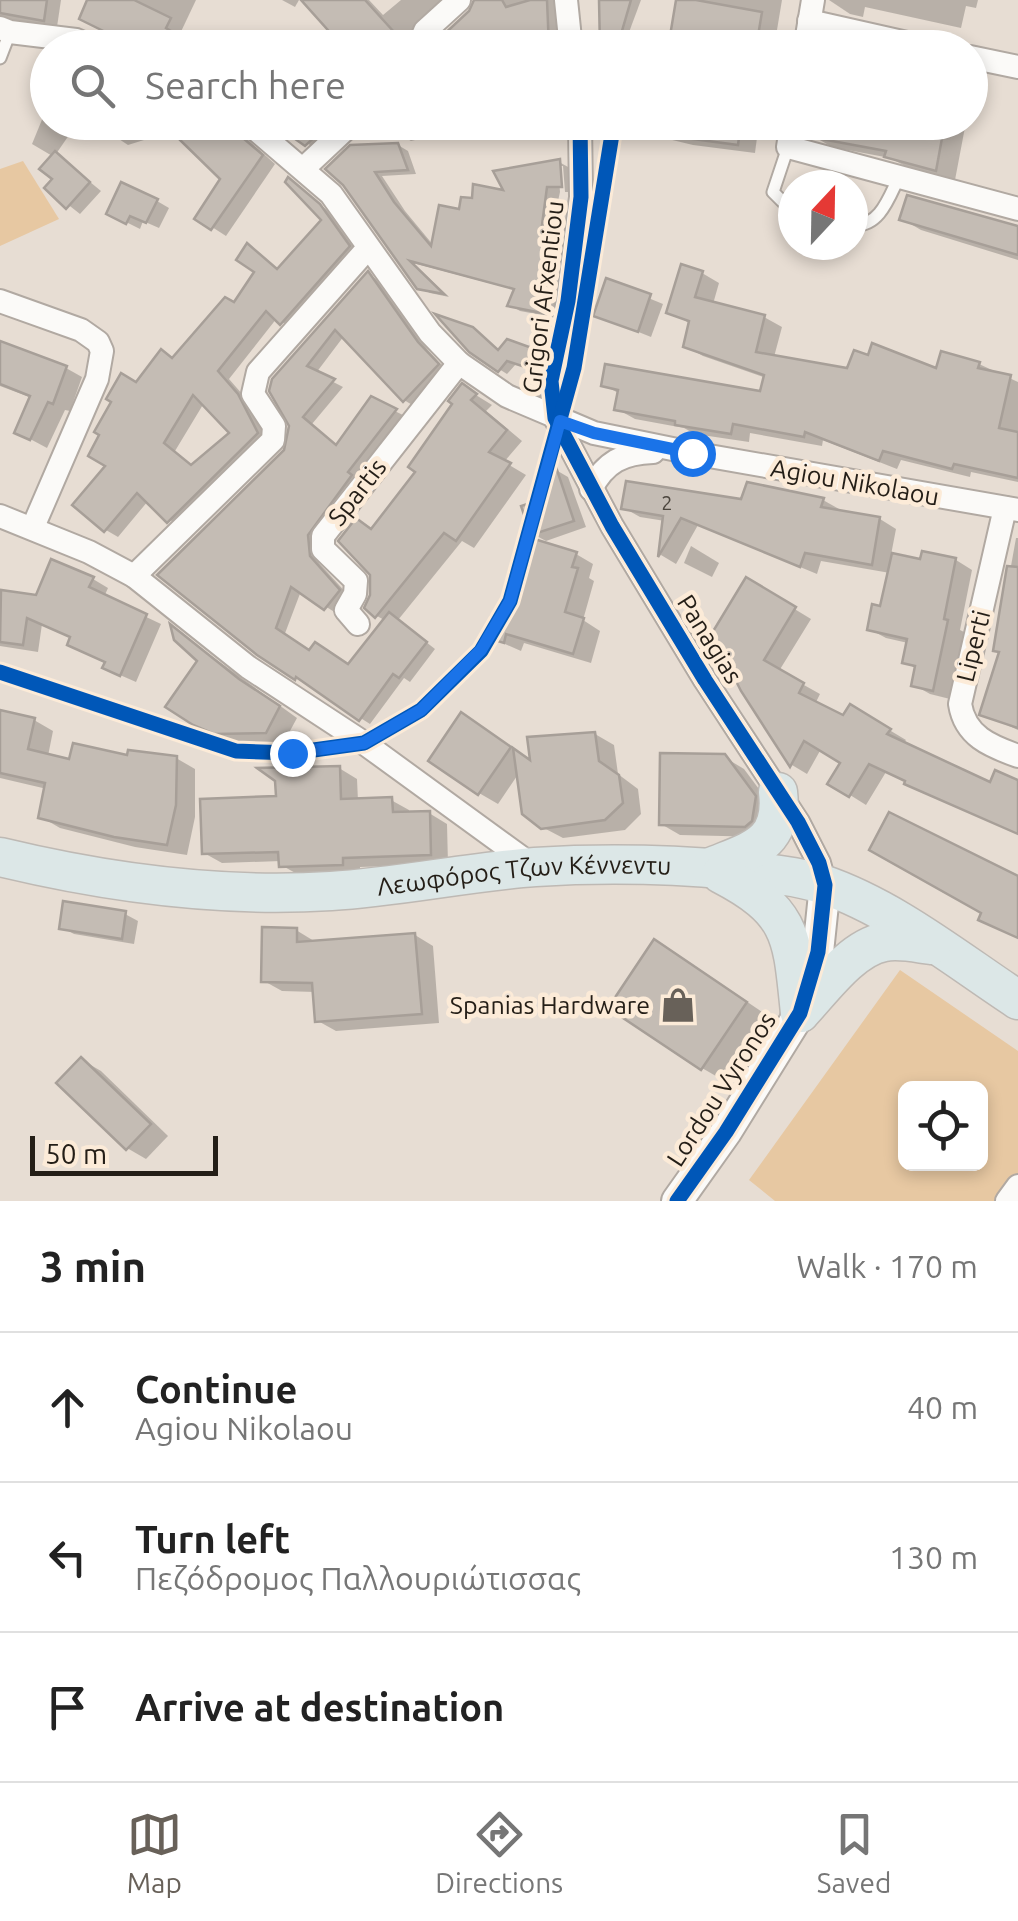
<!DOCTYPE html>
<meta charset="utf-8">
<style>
body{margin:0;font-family:Ubuntu,sans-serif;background:#f2f2f2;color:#222}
.controls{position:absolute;right:30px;bottom:30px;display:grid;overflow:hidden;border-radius:15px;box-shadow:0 5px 15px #0003}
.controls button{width:90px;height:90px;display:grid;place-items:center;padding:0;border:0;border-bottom:2px solid #e0e0e0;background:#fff;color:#222;font:50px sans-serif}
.compass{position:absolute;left:778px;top:170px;width:90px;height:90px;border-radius:50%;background:#fff;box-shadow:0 5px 15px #0003;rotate:22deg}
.scale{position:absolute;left:30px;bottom:25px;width:188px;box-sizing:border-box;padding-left:10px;border:5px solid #241e17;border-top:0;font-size:28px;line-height:35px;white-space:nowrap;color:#241e17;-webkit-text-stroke:8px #fcebd8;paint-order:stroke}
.stop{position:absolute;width:30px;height:30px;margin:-22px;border:8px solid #1a73e8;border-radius:50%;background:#fff}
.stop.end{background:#1a73e8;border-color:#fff;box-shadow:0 2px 10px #0008}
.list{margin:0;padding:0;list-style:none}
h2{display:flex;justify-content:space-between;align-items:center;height:130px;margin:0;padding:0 40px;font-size:42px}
h2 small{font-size:32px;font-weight:400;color:#767676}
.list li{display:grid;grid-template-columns:65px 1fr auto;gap:30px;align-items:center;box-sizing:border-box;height:150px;padding:0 40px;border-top:2px solid #e0e0e0}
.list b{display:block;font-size:38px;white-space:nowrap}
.list p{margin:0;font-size:32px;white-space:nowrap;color:#767676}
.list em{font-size:32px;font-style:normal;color:#767676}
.icon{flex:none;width:55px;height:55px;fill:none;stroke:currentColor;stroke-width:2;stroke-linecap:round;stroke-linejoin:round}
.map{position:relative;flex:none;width:1018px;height:1201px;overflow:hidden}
.search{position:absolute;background:#fff;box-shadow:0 5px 15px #0003;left:30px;right:30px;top:30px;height:110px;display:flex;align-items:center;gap:25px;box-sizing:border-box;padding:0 35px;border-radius:55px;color:#767676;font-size:38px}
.sheet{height:580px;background:#fff}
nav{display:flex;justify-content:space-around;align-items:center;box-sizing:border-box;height:140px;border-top:2px solid #e0e0e0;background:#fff;font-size:28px;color:#767676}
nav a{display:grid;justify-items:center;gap:5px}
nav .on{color:#686159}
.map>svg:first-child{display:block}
.green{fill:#e7c8a2;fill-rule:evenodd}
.shadow{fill:#0003;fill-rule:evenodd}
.building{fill:#c4bcb4;stroke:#a79f98;stroke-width:2.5;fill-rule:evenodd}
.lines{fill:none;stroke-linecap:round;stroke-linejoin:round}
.service-casing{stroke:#b1a9a2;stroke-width:15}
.minor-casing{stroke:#b1a9a2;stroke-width:26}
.tertiary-casing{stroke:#b1a9a2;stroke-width:34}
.primary-casing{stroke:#beb9b4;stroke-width:41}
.service{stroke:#fbfaf8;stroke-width:11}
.minor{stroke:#fbfaf8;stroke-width:22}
.tertiary{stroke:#fbfaf8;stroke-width:30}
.primary{stroke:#dce7e7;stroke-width:38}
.cycleway-casing{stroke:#fcebd8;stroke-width:21}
.cycleway{stroke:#0057b8;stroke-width:15}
.route{stroke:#1a73e8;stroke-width:12}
.labels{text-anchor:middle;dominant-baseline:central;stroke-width:9;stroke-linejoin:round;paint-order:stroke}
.number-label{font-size:20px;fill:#4c463e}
.street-label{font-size:25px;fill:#241e17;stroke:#fcebd8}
.poi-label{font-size:25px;fill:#241e17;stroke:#fcebd8;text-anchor:end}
</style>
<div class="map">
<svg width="1018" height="1201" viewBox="0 0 1018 1201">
<rect width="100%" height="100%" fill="#e7ddd3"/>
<g class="green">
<polygon points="23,161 59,219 0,246 0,169"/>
<path d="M900 970 1018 1051V1175L1000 1201H775L749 1180ZM906 1088H980V1164H906Z"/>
</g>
<g class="shadow">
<polygon points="0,0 61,0 57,27 0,18"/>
<polygon points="90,0 196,0 178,38"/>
<polygon points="282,0 299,0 295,7"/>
<polygon points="305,0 369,0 383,15 401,0 459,0 420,48 348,48"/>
<polygon points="475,0 558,0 561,48 437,48 472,12"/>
<polygon points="603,0 641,0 628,35 610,37"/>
<polygon points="679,0 782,0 774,48 670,48"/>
<polygon points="829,0 978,0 976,8 966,6 961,28 865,7 863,17 850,14"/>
<polygon points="249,32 263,40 276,48 238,48"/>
<polygon points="48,105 48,122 78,122 56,154 101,191 80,214 47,188 55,179 54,157 32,144"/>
<polygon points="93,122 249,122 246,138 275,164 226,236 198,218 223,179 185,136 161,123 144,140 128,145"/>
<polygon points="277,122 352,122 320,152"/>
<polygon points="392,122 444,122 443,133 411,141 397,133"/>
<polygon points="510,122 568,122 568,129 527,137 511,128"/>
<polygon points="627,122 759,122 755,153 693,145 643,133"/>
<polygon points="815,122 966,122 955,180 907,167 890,158 832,147 813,136"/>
<polygon points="398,145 408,151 416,174 382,176 405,211 434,246 460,211 507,194 559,162 570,168 571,192 565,192 563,166 558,166 560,192 552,229 563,235 556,280 564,284 557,318 520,311 510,305 516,290 413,263 449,297 430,293 419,287 345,184"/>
<path d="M289 180 332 214 360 254 293 330 277 318 229 379 250 403 269 441 180 528 148 501 118 537 106 530 109 465 137 385 162 352 174 359 235 305 257 272 248 247 280 271 325 220ZM204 403 232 433 193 467 175 451Z"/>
<polygon points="157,201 169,208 159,228 143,221 140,229 122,220"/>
<polygon points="902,219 1018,229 1018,260 921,230"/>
<polygon points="702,273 719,283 713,304 764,317 782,327 774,357 849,371 938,371 979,364 1018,382 1018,482 971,472 970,477 901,460 897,469 823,440 822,446 750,433 749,442 695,434 684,428 635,419 617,409 620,394 604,385 762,394 766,378 703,356 685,346 691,324 669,312"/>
<polygon points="368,274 377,280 428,350 447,371 414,406 404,400 344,336 316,373 343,387 312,424 338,447 372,400 405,416 317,541 319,563 349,596 336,613 301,591 284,636 310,653 350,667 386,621 377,616 372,596 373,530 419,472 463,387 492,405 486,411 522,441 504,462 526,475 474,548 462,541 398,620 435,649 410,682 404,678 370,724 258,653 291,425 272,391"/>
<polygon points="607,281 663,304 651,337 596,315"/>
<polygon points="0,344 66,368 82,377 70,411 65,410 47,448 17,432 32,398 0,386"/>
<polygon points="531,350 539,355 534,369 516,364 507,374 499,369 499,351"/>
<polygon points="556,470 568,477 586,527 546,541 533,534 549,499"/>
<polygon points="823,500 839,509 838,512 880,519 896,529 891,555 922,562 956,560 972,570 960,630 964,632 950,699 930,694 914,685 917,669 905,662 908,643 886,638 869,629 882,609 890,573 821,561 817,574 698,525 676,564 661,555 665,521 640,517 624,508"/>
<polygon points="1016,538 1018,538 1018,730 983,714 1002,653 996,650"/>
<polygon points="691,546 719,563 712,577 684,563"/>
<polygon points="576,554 593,564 589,578 594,581 583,620 600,631 591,663 524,643 521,651 487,636 508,623"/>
<polygon points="93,579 108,588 104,597 161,624 136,682 120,675 73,638 42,624 38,652 0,646 0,612"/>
<polygon points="747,580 811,619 779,671 820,694 815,704 844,718 851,707 906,740 903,744 991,785 1018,783 1018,834 886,772 866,805 831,783 844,762 821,749 807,774 792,765 743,690"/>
<polygon points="174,629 297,718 284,742 234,742 195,723 200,661"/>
<polygon points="0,713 34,720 53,731 48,756 71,762 176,758 195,769 195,817 187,855 135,847 60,828 41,817 47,789 0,778"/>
<polygon points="481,727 533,762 595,734 614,745 618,774 638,789 641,814 625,830 563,838 542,827 519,773 498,804 479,793"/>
<polygon points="724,757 744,769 774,809 765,837 680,835 661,824"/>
<polygon points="339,768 357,779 358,801 391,800 409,810 409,814 429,813 447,824 448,864 360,867 360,874 299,875 281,865 281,861 222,863 204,853 279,798"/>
<polygon points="125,914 138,921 134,944 74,934 61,927"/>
<polygon points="296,930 314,941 415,935 433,946 439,1023 336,1031 318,1021 315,992 282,991 264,981"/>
<polygon points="681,957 771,1018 728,1083 702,1068"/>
<polygon points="82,1060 101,1071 168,1136 146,1159 127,1148"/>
</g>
<g class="building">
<polygon points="0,0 47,0 44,21 0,13"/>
<polygon points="87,0 134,0 171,18 166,28 199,48 138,48 79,19"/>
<polygon points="301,0 365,0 404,43 403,48 344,48"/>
<polygon points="474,0 502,0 506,7 530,0 547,0 549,48 439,48 438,40 469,11"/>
<polygon points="599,0 631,0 617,48 600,48"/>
<polygon points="676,0 696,0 762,12 756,48 668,48"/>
<polygon points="190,122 232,122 237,133 263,155 211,230 194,219 220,179 180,140"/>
<polygon points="271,122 331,122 305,146"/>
<polygon points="664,122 741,122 738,145 663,135"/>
<polygon points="807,122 945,122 936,171 884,157 886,151 805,136"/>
<polygon points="398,143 408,170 375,172 394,202 431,246 439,205 459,209 461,197 472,198 473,184 503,190 493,171 560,159 562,187 547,187 542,225 554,227 546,274 555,276 547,314 507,306 514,289 410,261 444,294 417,289 343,185 325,169 350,145"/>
<polygon points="55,151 90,182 66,209 44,188 52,179 39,169"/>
<path d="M288 177 320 204 350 246 280 325 266 311 218 371 238 394 258 433 167 523 137 493 104 532 72 505 105 466 88 456 99 435 94 432 111 402 106 399 121 373 136 382 161 349 172 358 225 297 234 302 254 272 236 260 247 243 277 269 321 220 285 182ZM193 395 229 433 191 465 164 443Z"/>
<polygon points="121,182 158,199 146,223 130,216 126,224 106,214"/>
<polygon points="907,195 1018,226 1018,255 899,220"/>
<polygon points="681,264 703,271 695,297 765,315 756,352 847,368 854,350 868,355 872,343 936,368 941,351 980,362 978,368 1011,375 999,428 1018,432 1018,478 954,464 952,469 883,451 879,461 805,432 804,437 733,424 731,434 675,425 675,421 614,410 618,390 601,386 605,364 760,391 764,375 683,347 689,321 666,313"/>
<polygon points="368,271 418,342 439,364 403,402 335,330 307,366 335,379 303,417 336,445 371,396 397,409 348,472 352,475 308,535 310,556 340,590 324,610 291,587 276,628 309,650 315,642 348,664 389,612 427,642 399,678 393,674 359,721 296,677 295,680 257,655 157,575 284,450 289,426 269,391 272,379"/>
<polygon points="606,278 651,294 638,332 593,316"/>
<polygon points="435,314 473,327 498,350 507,339 532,348 525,367 507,361 498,372 469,352"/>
<polygon points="0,341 67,366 53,404 48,402 30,440 14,433 30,396 0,384"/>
<polygon points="462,383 477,394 471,400 507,430 489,452 511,463 456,541 444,533 375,618 364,608 370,595 370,575 338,541 356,518 371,529 415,472 408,467 452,404 448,401"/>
<polygon points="556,467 574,521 531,535 521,506 546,498 537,473"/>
<polygon points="626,481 741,499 747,482 824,498 821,507 880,517 872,565 805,553 800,567 681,518 658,557 663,516 621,509"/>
<polygon points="531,538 577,552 572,567 578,568 565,612 584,618 573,654 506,634 504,643 484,637 491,616 506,620"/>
<polygon points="922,551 956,558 944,619 948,620 933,691 911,686 915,666 902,663 907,639 867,630 872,604 880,606 892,553 920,559"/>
<polygon points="51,559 94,577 89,587 147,614 120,676 102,668 105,662 67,645 70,637 27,618 23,645 0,642 1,590 36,595"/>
<polygon points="1007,566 1018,567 1018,728 979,715 999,652 993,651"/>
<polygon points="746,577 796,607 764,660 804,683 799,693 843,715 850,704 891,729 887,734 990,782 995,770 1018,780 1018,834 904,784 905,781 869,764 849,797 827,784 840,763 804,741 790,767 741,691 712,633"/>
<polygon points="170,624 239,679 280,706 266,733 214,734 193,725 165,707 197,661 174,640"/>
<polygon points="0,710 35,718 28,749 69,759 73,743 127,755 128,750 177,756 176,805 167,845 114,837 38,818 45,783 0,773"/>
<polygon points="461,712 511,747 478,795 428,761"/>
<polygon points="595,732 599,761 619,775 623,803 605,820 541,829 522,814 513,748 530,760 527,737"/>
<polygon points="660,753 725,754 756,796 752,821 745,827 659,825"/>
<polygon points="340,766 341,799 392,797 393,812 430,811 431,855 343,858 343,865 279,867 278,852 202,854 200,799 276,796 275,781 257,768"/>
<polygon points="889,812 1018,876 1018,938 978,920 981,913 869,850"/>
<polygon points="63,901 126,911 122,939 59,929"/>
<polygon points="262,927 297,928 297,942 415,933 422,1014 315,1022 312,983 261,982"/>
<polygon points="654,939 747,1002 701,1070 608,1008"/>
<polygon points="81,1057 151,1124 126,1150 56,1083"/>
</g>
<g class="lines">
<defs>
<g id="service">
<polyline points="0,58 10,32"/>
<polyline points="788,147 773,192 793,212"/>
<path d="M853 225C880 227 889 197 899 177"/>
</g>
<g id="minor">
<polyline points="566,0 571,48"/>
<polyline points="809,21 929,48"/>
<polyline points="0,28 10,32 76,40 95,48"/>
<polyline points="418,48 425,31 459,0"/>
<polyline points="805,48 813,0"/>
<polyline points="970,57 1018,67"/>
<polyline points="247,122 331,194 430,333 459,363 507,396 594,433 692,453 1018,510"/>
<polyline points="580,122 581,197 568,301 551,381 555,418 612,526 705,680 798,822 819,863 825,885"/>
<polyline points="792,122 788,147 1018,209"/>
<polyline points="304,168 353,122"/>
<polyline points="0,301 81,330 98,342 102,351 97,379 33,527"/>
<path d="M591 489C605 462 623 453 653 452"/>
<path d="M1005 508 960 704C965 736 990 746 1018 756"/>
<polyline points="0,516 89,552 134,576 248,667 364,743 533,866"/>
<polyline points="134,576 273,440 274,426 253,394 258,372 368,248"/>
<polyline points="358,624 346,610 355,594 356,581 323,549 323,536 459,363"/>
<polyline points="1007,1201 1018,1186"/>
</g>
<polyline id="tertiary" points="677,1201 726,1132 800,1013 818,952 825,885"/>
<g id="primary">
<path id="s1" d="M0 857C108 883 220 898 331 891 399 887 467 872 535 867 601 863 667 864 732 870 762 873 793 875 822 884 893 908 957 960 1018 1000"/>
<path d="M711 867C752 850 784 844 778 792"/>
<path d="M721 874C794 912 792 937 800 1013"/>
<path d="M800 1013C822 990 851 948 884 942 899 939 916 943 931 945"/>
</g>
</defs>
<use href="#service" class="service-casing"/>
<use href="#minor" class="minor-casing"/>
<use href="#tertiary" class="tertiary-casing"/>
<use href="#primary" class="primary-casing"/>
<use href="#service" class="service"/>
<use href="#minor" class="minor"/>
<use href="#tertiary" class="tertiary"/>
<use href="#primary" class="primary"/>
<defs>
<g id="cycleway">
<polyline points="580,122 581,197 568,301 551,381 555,418 612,526 705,680 798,822 819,863 825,885 818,952 800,1013 726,1132 677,1201"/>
<polyline points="0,672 236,751 292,753 364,743 421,710 481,651 510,601 574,368 614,122"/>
</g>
</defs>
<use href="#cycleway" class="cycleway-casing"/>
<use href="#cycleway" class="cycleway"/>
</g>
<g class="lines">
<polyline class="route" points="292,753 364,743 421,710 481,650 510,601 560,421 594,433 692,453"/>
</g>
<defs>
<symbol id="shop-bare" viewBox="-9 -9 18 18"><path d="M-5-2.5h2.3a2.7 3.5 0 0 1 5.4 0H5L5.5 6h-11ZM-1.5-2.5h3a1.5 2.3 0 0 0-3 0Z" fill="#686159" stroke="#fcebd8" stroke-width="2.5" paint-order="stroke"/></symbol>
</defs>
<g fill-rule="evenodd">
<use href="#shop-bare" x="653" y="980" width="50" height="50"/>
</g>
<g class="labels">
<g class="number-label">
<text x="667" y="502">2</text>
</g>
<g class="street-label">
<text transform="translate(543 297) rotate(-83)">Grigori Afxentiou</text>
<text transform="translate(855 482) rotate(10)">Agiou Nikolaou</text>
<text transform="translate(357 492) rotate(-52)">Spartis</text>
<text transform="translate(710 639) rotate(58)">Panagias</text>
<text transform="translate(973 646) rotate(-76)">Liperti</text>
<text stroke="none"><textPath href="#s1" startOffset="528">Λεωφόρος Τζων Κέννεντυ</textPath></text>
<text transform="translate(721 1089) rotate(-57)">Lordou Vyronos</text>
</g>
<g class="poi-label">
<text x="650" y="1005">Spanias Hardware</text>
</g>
</g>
</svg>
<div class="controls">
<button><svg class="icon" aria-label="locate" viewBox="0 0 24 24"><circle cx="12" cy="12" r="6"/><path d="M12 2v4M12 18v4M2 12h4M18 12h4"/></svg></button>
</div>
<svg class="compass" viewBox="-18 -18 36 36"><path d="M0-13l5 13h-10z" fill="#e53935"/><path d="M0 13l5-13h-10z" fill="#767676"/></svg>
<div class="scale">50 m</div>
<div class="stop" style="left:692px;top:453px"></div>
<div class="stop end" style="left:292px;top:753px"></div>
<div class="search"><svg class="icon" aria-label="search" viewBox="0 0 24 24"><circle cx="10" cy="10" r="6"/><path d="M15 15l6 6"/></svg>Search here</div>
</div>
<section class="sheet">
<h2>3 min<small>Walk · 170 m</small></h2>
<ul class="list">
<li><svg class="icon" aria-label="ahead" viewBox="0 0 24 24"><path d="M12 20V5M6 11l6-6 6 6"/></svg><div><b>Continue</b><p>Agiou Nikolaou</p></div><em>40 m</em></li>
<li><svg class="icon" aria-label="left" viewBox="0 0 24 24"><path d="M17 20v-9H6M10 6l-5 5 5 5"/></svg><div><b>Turn left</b><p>Πεζόδρομος Παλλουριώτισσας</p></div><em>130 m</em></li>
<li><svg class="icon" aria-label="arrive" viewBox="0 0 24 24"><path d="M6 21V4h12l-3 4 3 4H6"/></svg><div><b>Arrive at destination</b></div></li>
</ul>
</section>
<nav>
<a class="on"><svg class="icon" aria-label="map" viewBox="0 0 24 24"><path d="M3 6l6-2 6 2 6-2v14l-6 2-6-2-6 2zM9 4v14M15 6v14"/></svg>Map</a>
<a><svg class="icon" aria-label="directions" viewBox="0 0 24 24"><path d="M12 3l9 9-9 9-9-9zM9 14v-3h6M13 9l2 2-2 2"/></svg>Directions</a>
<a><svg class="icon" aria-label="saved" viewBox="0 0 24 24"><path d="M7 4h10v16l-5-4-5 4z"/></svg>Saved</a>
</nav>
